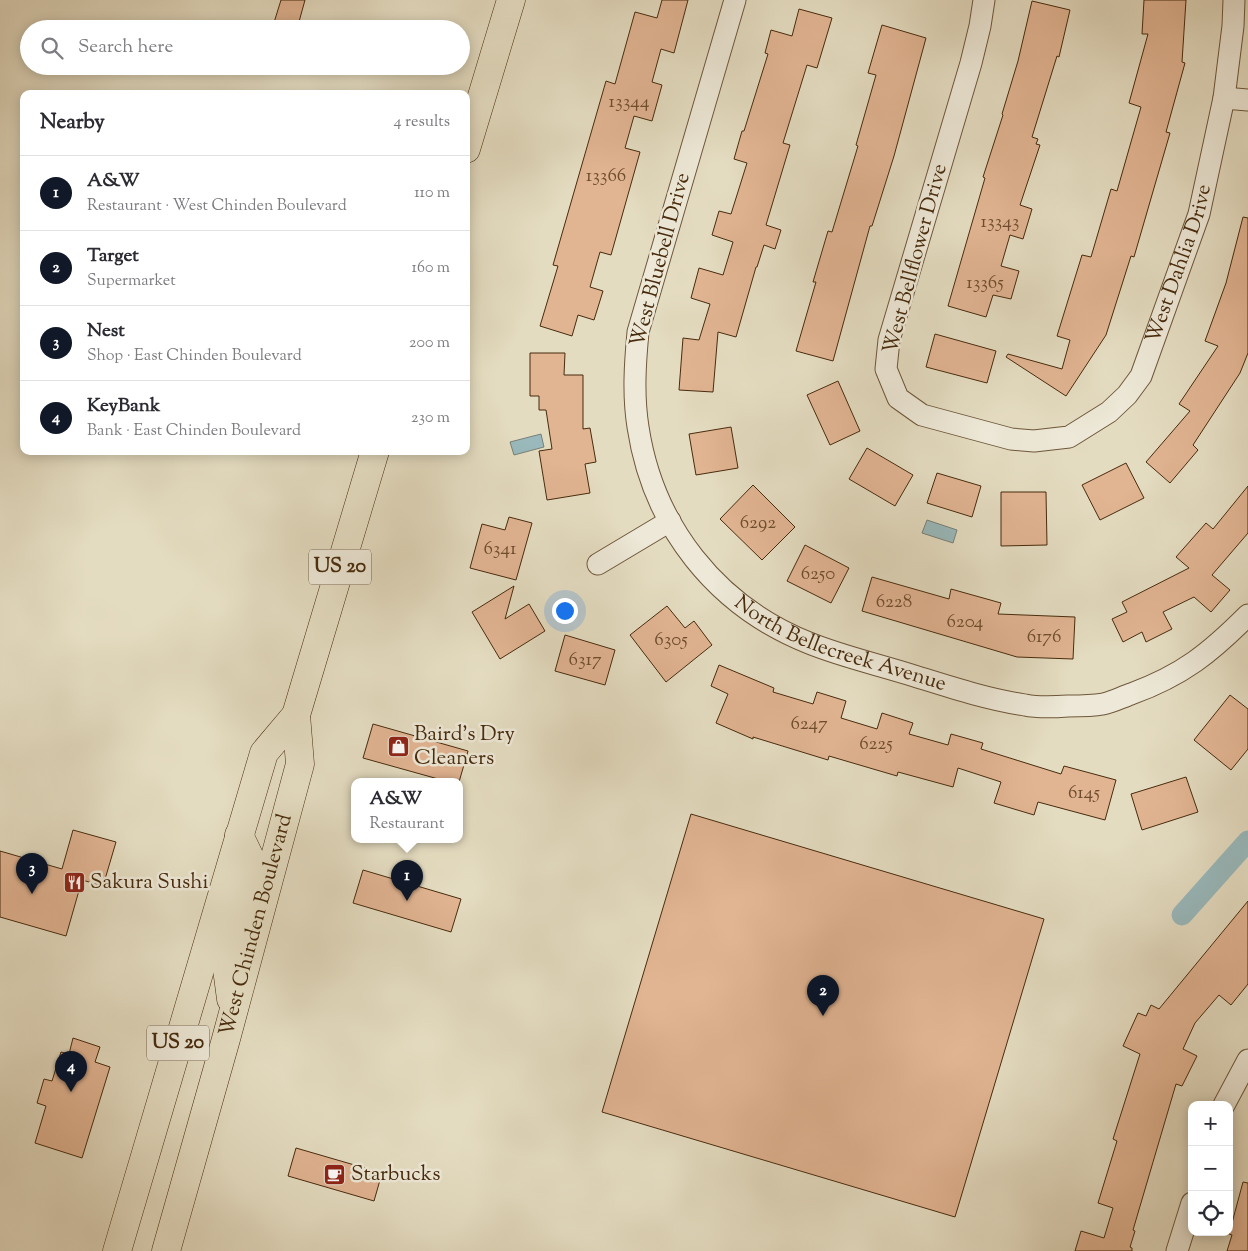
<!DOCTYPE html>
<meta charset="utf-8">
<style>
body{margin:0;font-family:"Sorts Mill Goudy",serif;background:#f2f2f3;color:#2b2b33}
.controls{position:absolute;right:15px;bottom:15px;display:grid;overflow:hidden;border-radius:10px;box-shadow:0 2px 12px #0003}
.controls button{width:45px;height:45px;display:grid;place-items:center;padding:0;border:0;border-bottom:1px solid #e1e1e2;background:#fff;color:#2b2b33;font:25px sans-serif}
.you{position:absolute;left:564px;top:610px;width:18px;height:18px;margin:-12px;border:4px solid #fff;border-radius:50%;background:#1a73e8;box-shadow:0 0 0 8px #1a73e833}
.badge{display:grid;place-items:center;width:32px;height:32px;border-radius:50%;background:#111827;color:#fff;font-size:16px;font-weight:700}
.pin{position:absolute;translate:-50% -41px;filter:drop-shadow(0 1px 2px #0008)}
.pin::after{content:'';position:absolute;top:26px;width:18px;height:15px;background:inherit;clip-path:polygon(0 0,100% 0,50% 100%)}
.popup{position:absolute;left:351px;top:778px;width:112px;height:65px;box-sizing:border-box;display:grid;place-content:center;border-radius:10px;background:#fff;filter:drop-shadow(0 1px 4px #0005);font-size:16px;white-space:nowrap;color:#7c7c81}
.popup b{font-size:19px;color:#2b2b33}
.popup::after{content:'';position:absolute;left:50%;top:100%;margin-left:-10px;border:10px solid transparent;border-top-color:#fff}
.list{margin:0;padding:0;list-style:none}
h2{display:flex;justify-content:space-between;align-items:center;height:65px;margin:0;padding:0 20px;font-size:21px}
h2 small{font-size:16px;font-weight:400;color:#7c7c81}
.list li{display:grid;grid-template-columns:32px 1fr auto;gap:15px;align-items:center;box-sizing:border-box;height:75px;padding:0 20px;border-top:1px solid #e1e1e2}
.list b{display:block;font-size:19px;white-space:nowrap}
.list p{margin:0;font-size:16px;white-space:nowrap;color:#7c7c81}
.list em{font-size:16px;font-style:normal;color:#7c7c81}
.icon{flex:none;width:28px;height:28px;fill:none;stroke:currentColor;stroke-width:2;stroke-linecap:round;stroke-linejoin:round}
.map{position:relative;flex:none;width:1248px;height:1251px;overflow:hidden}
.search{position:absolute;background:#fff;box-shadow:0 2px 12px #0003;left:20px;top:20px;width:450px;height:55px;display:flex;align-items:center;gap:12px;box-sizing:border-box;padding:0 18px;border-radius:28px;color:#7c7c81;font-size:19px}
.panel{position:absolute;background:#fff;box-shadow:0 2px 12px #0003;left:20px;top:90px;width:450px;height:365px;border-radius:10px}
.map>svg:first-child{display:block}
.water{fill:#99b9bc;stroke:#788076}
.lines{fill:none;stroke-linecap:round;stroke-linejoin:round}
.canal{stroke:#99b9bc;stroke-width:21}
.building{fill:#e1b492;stroke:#472b0d}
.street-casing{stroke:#6e573a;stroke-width:23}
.primary-casing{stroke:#472b0d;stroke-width:29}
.street{stroke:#ede8d7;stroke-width:21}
.primary{stroke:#e4dcc1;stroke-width:28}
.labels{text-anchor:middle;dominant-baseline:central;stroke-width:5;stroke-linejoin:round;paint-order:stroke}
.number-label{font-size:19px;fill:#6e4d2e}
.shield{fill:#ede8d7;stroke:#79644a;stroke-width:1}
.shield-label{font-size:20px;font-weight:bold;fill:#472b0d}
.street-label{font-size:21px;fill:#472b0d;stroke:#ede8d7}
.poi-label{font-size:21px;fill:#472b0d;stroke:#ede8d7;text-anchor:start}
</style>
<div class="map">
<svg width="1248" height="1251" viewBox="0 0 1248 1251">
<rect width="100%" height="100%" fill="#e4dcc1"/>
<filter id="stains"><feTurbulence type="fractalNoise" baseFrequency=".004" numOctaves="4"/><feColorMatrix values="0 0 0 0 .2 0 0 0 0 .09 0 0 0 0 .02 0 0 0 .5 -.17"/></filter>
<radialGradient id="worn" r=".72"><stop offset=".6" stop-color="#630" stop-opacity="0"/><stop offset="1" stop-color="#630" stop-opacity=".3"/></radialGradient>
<g class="water">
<polygon points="541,434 544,447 514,455 510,442"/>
<polygon points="927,520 957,530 953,543 922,533"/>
</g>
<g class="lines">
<polyline class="canal" points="1182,915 1248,841"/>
</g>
<g class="building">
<polygon points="281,0 305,0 297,29 272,29"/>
<polygon points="662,0 688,0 674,53 661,49 652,82 662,85 652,121 634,116 625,148 640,152 611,255 600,252 590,287 603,291 594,320 578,315 572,336 540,326 558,266 553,265 606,81 615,84 635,12 657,18"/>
<polygon points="1144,0 1186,0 1182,62 1185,63 1166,132 1170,133 1154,188 1134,257 1131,256 1106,335 1066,396 1006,357 1008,354 1062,369 1070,340 1057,336 1082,255 1091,257 1111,189 1117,191 1141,107 1129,103 1148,34 1142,34"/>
<polygon points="1032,1 1070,10 1059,57 1057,56 1032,137 1038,139 1036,144 1040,145 1020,205 1032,209 1023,239 1010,235 1001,266 1019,271 1011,299 993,295 986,317 948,306 985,178 983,177 1003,115 1002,114 1018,61"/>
<polygon points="799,9 832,18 817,68 807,65 783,143 790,145 766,225 781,230 775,249 764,245 757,267 756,267 736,337 718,332 713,392 679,390 683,338 699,340 710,304 691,298 699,268 723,275 733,242 712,235 719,211 731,214 747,163 734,159 742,131 744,131 768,54 765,53 771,30 792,36"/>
<polygon points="882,25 926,38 894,156 872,226 870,226 833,361 796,351 816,282 813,282 828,231 832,232 858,146 856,145 876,75 868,73"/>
<polygon points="1243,217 1248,218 1248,353 1240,373 1193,445 1198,450 1170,483 1146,462 1190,411 1179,404 1218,346 1205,341 1226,283"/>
<polygon points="935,334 996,351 987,383 926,367"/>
<polygon points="530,353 565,353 564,375 583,375 583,429 590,428 596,462 585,464 590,493 547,500 539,451 552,449 546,410 539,410 539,396 530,396"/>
<polygon points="838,381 860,431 830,445 807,395"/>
<polygon points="731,427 738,468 696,475 689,434"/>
<polygon points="867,448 913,475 895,506 849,479"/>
<polygon points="1126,463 1144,498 1100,520 1082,485"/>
<polygon points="937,473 981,486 972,517 927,503"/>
<polygon points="753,485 795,527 762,560 720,519"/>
<polygon points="1248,486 1248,533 1212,575 1230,590 1211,612 1194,597 1163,612 1172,629 1146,642 1142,632 1123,642 1112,619 1127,612 1122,602 1189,568 1176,557 1206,523 1213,529"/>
<polygon points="1001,492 1046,492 1047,545 1001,546"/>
<polygon points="509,517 532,523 516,580 470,568 482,524 505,530"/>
<polygon points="805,545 849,568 831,603 787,581"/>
<polygon points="872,577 949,599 951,589 1001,603 998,614 1075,617 1073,659 1017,657 862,611"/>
<polygon points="514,586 505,619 529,604 545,631 500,659 472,612"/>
<polygon points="667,606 685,628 694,621 712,645 666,682 630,635"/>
<polygon points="565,635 615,650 605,685 555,671"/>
<polygon points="719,665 774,688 773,692 813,704 817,692 846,701 841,718 877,729 882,713 913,723 909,734 948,745 951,734 983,743 981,749 1061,774 1064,766 1116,780 1105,820 1038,802 1034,815 994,803 1001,782 958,768 953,787 898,772 897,776 829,756 828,760 753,737 753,739 716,723 728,694 711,686"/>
<polygon points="1230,695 1248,709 1248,749 1231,770 1194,740"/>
<polygon points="373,724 468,751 459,782 449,782 363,758"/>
<polygon points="1186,777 1198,812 1142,830 1131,794"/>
<polygon points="691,814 1044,919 955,1217 602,1112"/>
<polygon points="73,830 116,842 103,886 82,880 66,936 0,917 0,851 62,869"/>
<polygon points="363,870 461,899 451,932 353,903"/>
<polygon points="1248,901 1248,984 1231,1005 1219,995 1195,1023 1183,1049 1197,1056 1182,1086 1176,1084 1133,1230 1135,1231 1130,1247 1132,1248 1132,1251 1075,1251 1081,1231 1104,1238 1113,1208 1098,1203 1117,1141 1113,1139 1140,1054 1123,1046 1138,1013 1146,1016 1151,1005 1159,1009"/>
<polygon points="73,1038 100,1047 95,1062 110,1067 82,1158 35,1143 46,1106 37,1103 44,1079 52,1081 61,1052 69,1054"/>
<polygon points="296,1148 382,1173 374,1201 288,1176"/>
<polygon points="1243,1182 1248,1183 1248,1251 1227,1251 1232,1235 1229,1234"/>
</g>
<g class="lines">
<defs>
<g id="street">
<path id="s1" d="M735 0 638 332C635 364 633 395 638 427 653 526 716 606 809 643 841 656 876 664 908 674 947 686 985 699 1025 705 1039 708 1054 707 1068 706 1080 706 1092 706 1103 704 1113 702 1122 697 1131 694 1183 675 1210 653 1248 615"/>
<path id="s2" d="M984 0 980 26 971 63 889 340 886 369 898 398 922 415 1011 439 1034 441 1069 437 1109 412 1127 395 1141 376 1199 214 1224 98 1233 26 1234 0"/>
<polyline points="1224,98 1248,100"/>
<polyline points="598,564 670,521"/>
<polyline points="1224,1105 1248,1060"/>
<polyline points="1177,1251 1192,1203"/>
</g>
<g id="primary">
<polyline points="466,149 511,0"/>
<polyline points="231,999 226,961 253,864 239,835"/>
<polyline points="117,1251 264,753 296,715 375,451"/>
<path id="s3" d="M166 1251 226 1039 300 764 296 715"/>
</g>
</defs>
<use href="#street" class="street-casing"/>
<use href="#primary" class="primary-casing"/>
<use href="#street" class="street"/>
<use href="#primary" class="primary"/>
</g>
<defs>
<symbol id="shop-square" viewBox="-11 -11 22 22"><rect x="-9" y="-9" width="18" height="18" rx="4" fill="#8f2418" stroke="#ede8d7"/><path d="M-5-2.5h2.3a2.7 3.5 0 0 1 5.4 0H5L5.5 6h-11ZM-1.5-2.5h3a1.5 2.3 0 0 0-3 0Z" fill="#fff"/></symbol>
<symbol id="restaurant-square" viewBox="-11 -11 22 22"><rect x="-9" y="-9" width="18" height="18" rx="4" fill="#8f2418" stroke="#ede8d7"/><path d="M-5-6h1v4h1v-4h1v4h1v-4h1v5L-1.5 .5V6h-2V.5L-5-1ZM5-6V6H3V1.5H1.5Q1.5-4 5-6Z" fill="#fff"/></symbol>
<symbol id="cafe-square" viewBox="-11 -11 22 22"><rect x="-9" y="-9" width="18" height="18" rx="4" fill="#8f2418" stroke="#ede8d7"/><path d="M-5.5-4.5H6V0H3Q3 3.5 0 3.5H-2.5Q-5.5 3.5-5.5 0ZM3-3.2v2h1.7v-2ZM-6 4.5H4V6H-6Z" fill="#fff"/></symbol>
</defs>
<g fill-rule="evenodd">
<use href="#shop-square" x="386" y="734" width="25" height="25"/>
<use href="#restaurant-square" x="62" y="870" width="25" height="25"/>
<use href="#cafe-square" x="322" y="1162" width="25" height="25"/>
</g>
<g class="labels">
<g class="number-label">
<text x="629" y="102">13344</text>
<text x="606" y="176">13366</text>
<text x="1000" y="222">13343</text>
<text x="985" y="283">13365</text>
<text x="758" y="523">6292</text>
<text x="500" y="549">6341</text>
<text x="818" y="574">6250</text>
<text x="894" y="602">6228</text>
<text x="965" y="622">6204</text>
<text x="1044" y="637">6176</text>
<text x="671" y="640">6305</text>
<text x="585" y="660">6317</text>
<text x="809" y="724">6247</text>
<text x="876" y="744">6225</text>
<text x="1084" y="793">6145</text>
</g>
<g class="shield">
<rect x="309" y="549.5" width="62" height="35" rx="4"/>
<rect x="147" y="1025.5" width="62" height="35" rx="4"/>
</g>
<g class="shield-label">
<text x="340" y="567">US 20</text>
<text x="178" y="1043">US 20</text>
</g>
<g class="street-label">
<text transform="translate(916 259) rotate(-75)">West Bellflower Drive</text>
<text transform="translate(661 260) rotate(-75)">West Bluebell Drive</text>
<text stroke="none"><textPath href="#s2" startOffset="808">West Dahlia Drive</textPath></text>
<text stroke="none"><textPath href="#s1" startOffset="759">North Bellecreek Avenue</textPath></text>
<text stroke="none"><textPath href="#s3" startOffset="338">West Chinden Boulevard</textPath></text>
</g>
<g class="poi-label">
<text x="414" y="735">Baird's Dry<tspan x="414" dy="24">Cleaners</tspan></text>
<text x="90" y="883">Sakura Sushi</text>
<text x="351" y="1175">Starbucks</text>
</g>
</g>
<rect width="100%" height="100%" filter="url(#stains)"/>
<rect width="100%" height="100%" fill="url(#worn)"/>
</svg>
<div class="controls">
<button>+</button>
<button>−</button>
<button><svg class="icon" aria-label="locate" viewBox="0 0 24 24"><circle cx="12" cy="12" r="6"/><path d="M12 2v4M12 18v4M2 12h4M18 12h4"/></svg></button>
</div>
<div class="you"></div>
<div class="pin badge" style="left:407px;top:901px">1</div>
<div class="popup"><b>A&amp;W</b>Restaurant</div>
<div class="pin badge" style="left:823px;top:1016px">2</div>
<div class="pin badge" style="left:32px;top:894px">3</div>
<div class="pin badge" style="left:71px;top:1092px">4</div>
<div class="search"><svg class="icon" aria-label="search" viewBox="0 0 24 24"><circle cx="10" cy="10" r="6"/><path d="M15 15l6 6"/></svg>Search here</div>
<section class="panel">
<h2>Nearby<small>4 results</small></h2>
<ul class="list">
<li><span class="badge">1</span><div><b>A&amp;W</b><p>Restaurant · West Chinden Boulevard</p></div><em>110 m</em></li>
<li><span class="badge">2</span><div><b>Target</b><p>Supermarket</p></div><em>160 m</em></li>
<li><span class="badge">3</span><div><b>Nest</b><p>Shop · East Chinden Boulevard</p></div><em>200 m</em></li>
<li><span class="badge">4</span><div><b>KeyBank</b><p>Bank · East Chinden Boulevard</p></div><em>230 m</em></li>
</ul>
</section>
</div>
